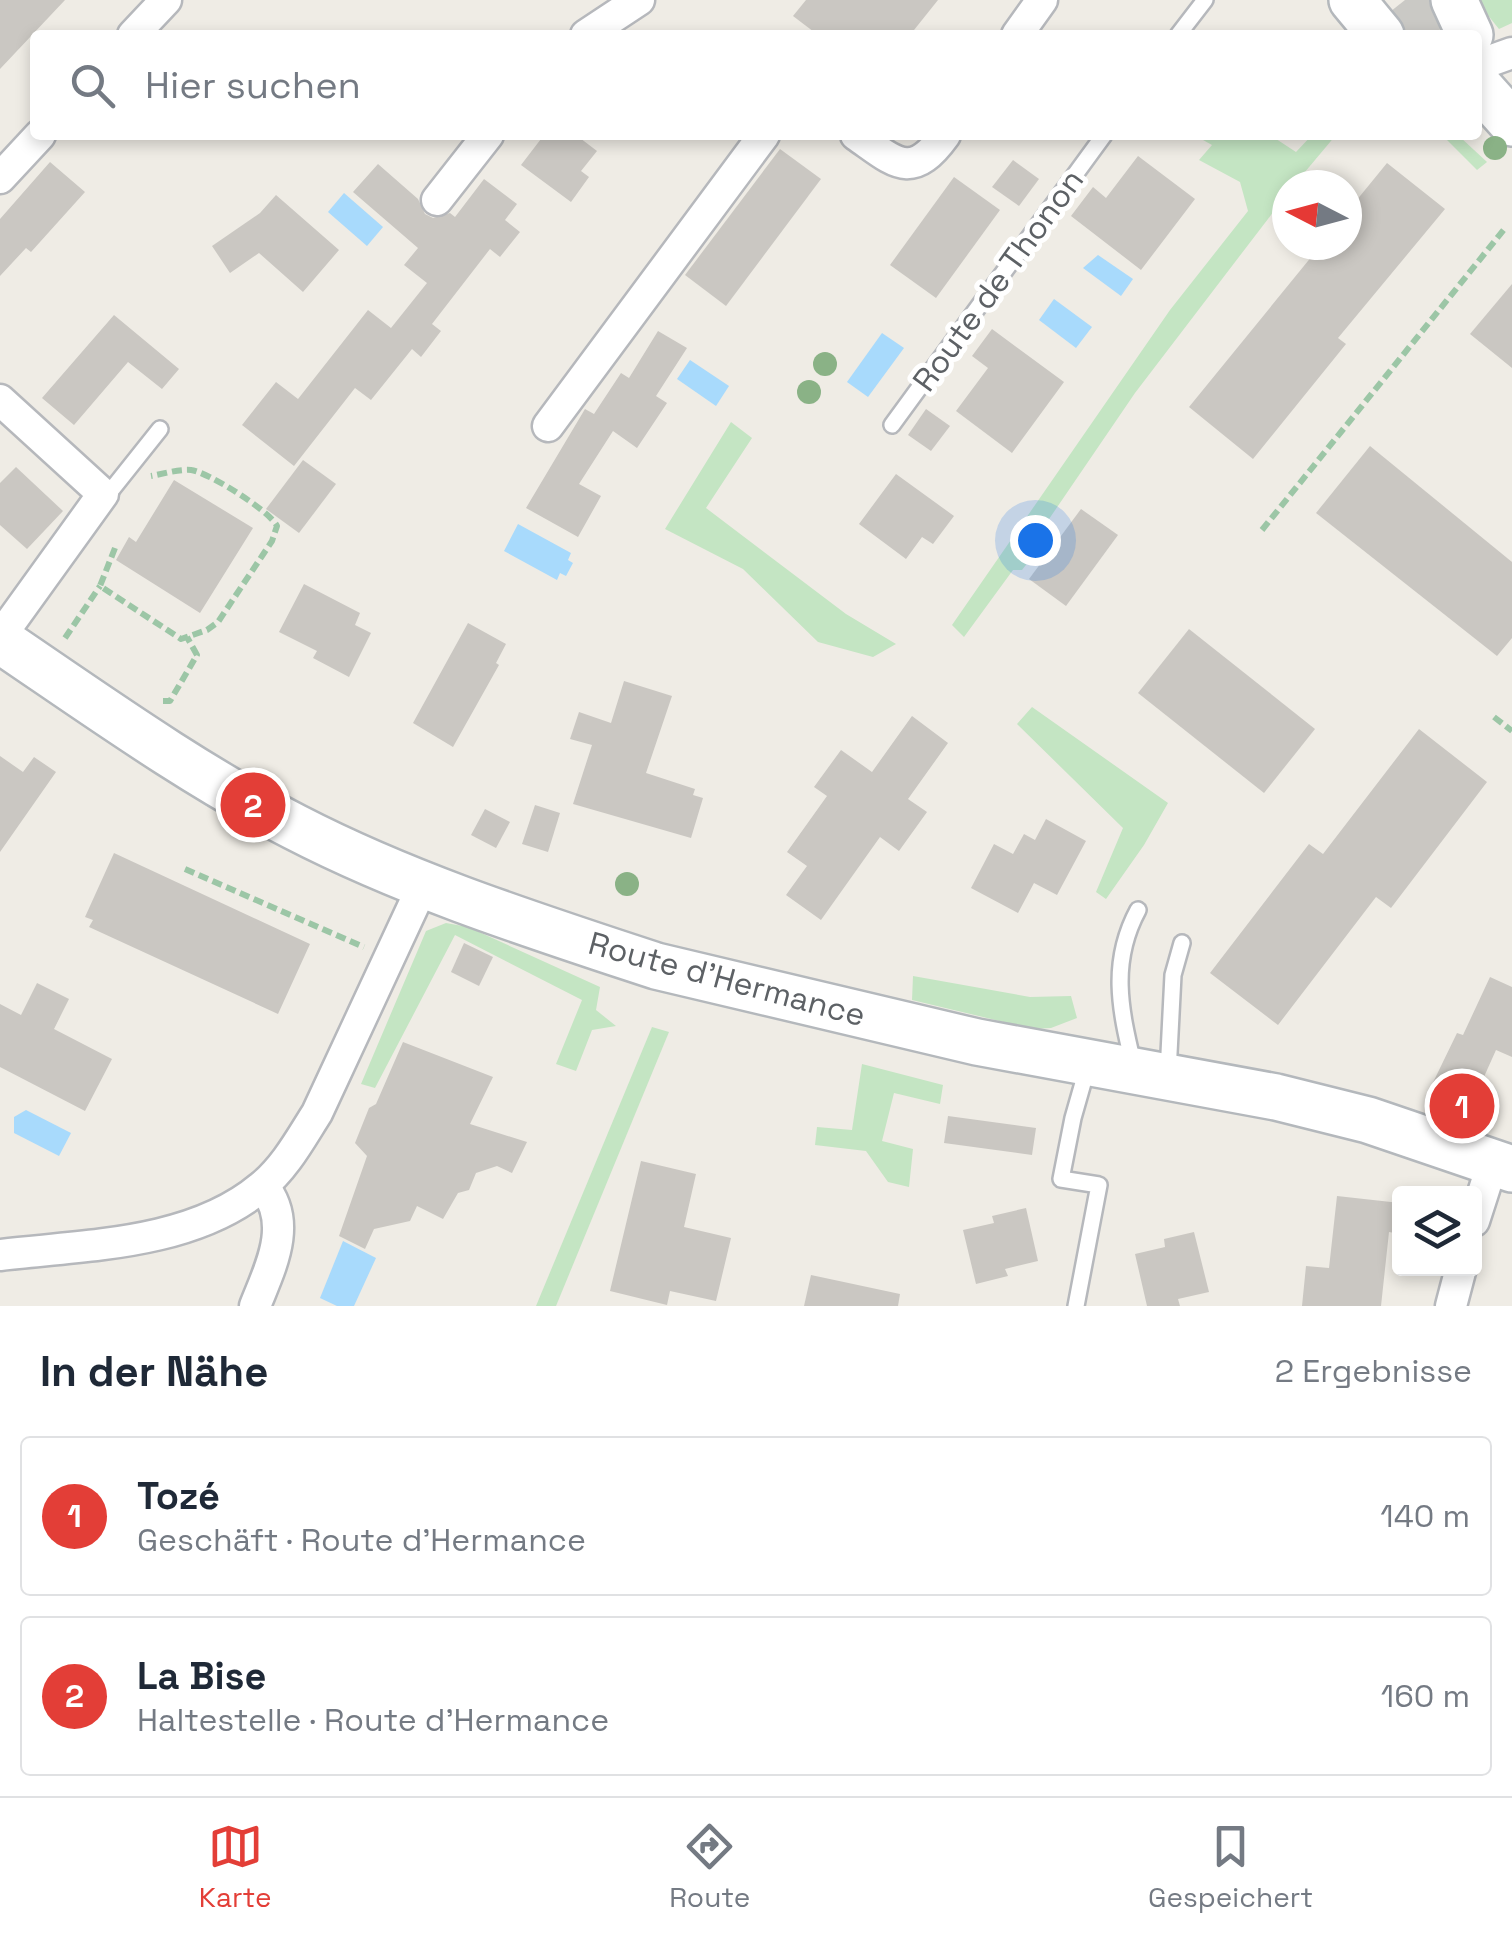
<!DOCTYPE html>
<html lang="de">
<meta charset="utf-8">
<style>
body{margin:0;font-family:"Space Grotesk",sans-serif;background:#f6f6f7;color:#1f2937}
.controls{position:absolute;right:30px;bottom:30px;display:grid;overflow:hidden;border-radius:10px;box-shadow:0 5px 15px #0003}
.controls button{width:90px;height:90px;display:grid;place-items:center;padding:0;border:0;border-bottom:2px solid #e0e1e3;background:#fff;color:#1f2937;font:50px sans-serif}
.compass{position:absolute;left:1272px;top:170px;width:90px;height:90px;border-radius:50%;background:#fff;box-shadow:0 5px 15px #0003;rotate:276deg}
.you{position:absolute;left:1035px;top:540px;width:35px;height:35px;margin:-25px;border:8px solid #fff;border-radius:50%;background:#1a73e8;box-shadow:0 0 0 15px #1a73e833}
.badge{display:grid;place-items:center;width:65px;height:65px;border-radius:50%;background:#e33e37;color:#fff;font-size:32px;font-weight:700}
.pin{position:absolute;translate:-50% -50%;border:5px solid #fff;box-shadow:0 2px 10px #0006}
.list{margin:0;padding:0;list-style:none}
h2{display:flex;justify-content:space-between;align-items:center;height:130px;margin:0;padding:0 40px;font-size:42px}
h2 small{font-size:32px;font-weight:400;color:#747a83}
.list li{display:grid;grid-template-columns:65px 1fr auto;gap:30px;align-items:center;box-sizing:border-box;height:160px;margin:0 20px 20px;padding:0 20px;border:2px solid #e0e1e3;border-radius:10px}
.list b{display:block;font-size:38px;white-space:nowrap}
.list p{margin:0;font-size:32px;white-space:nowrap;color:#747a83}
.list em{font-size:32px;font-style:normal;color:#747a83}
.icon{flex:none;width:55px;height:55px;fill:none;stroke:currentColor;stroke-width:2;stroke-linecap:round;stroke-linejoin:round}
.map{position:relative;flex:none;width:1512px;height:1306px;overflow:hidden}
.search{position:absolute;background:#fff;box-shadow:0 5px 15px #0003;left:30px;right:30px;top:30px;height:110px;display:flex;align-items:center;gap:25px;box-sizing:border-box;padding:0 35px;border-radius:10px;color:#747a83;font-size:38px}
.sheet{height:490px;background:#fff}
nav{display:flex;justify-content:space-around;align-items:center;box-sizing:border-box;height:140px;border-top:2px solid #e0e1e3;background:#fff;font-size:28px;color:#747a83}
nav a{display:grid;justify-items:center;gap:5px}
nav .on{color:#e33e37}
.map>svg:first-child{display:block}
.green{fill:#c4e5c3}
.water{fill:#a8dafc}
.building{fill:#cac7c2}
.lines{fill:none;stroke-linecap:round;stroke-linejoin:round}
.primary-tunnel{stroke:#cac9c5;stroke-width:50;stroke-dasharray:50 25;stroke-linecap:butt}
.lane-casing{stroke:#b6b8bc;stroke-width:20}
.street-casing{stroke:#b6b8bc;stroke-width:35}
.secondary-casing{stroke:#b4b8bc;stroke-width:50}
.path{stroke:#9cc6a6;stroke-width:6;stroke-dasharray:10 5;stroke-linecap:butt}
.lane{stroke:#fff;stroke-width:15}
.street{stroke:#fff;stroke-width:30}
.secondary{stroke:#fff;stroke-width:45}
.tree{fill:#8ab286}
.labels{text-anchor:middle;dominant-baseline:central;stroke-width:10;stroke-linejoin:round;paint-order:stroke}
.street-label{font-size:32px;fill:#5d6165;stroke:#fff}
</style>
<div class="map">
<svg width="1512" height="1306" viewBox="0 0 1512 1306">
<rect width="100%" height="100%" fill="#efece5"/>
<g class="green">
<polygon points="1481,0 1512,0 1512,23 1499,29 1478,3"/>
<polygon points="1194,135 1270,135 1296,152 1312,135 1336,135 1294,185 1287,185 1287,194 1135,393 1032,544 1029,561 1022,570 1013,570 964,637 952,625 1170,310 1248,211 1240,182 1199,160 1212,145"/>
<polygon points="1442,135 1460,137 1487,162 1477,170"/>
<polygon points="731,422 752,438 706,508 846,614 896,644 873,657 818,642 743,569 665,529"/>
<polygon points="1032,707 1168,803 1144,845 1106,899 1096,892 1123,828 1017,724"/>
<polygon points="446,923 468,927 600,987 596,1010 616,1026 592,1030 576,1071 556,1064 582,1000 455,935 375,1088 361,1084 426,931"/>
<polygon points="913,976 1030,997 1071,996 1077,1018 1051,1028 1033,1029 912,1000"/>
<polygon points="652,1027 669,1032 556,1306 536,1306"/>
<polygon points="862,1064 943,1085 940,1104 894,1093 882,1141 913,1149 909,1187 888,1182 866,1151 815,1145 817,1127 852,1130"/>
</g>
<g class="water">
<polygon points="344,193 383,227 367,246 328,212"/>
<polygon points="1098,255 1133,279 1121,296 1083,268"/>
<polygon points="1054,299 1092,327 1076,348 1039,320"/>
<polygon points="882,333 904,348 868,397 847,382"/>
<polygon points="690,360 729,386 716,406 677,379"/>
<polygon points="518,524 571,553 568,560 573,563 566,576 560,573 557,580 504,551"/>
<polygon points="26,1110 71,1133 59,1156 14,1133 14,1117"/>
<polygon points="343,1241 376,1258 354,1306 337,1306 320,1298"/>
</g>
<g class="building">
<polygon points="0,0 65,0 0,69"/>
<polygon points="806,0 938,0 910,35 818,35 793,16"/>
<polygon points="544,135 576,135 597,151 581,171 589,177 571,202 521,165"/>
<polygon points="780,149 821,179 726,306 685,275"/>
<polygon points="1138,156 1195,199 1141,270 1071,216 1093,187 1106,198"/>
<polygon points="1013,160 1039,179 1019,206 992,187"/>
<polygon points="50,162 85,192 31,252 26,248 0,276 0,219"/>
<polygon points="1387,163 1445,209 1338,338 1346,344 1253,459 1189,407 1321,245 1347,245 1347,212"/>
<polygon points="378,164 418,199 425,214 433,218 450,213 455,217 484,179 517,204 505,220 520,232 500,257 490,249 432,324 441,331 421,357 412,349 371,400 355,388 294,466 242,425 276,382 298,399 368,310 391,328 427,283 404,265 418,248 353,192"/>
<polygon points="954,177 1000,210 936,298 890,265"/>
<polygon points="276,195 339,250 303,292 259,253 230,273 212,246 260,213"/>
<polygon points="1512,284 1512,368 1470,334"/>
<polygon points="114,315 179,369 162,389 128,362 74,425 42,398"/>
<polygon points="992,329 1064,382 1012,453 956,411 988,368 972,356"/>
<polygon points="658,331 687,348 656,396 667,403 637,448 613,431 579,484 601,496 578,537 526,508 585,409 594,414 621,373 629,378"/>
<polygon points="926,409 950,426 931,451 908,435"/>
<polygon points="1370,446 1512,562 1512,638 1497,656 1316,513"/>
<polygon points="303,460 336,484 299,533 266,509"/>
<polygon points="16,467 63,511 27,549 0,525 0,483"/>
<polygon points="896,474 954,516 933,544 922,537 906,559 859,524"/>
<polygon points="174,480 253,528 200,613 116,560 129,537 136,542"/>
<polygon points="1081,509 1118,535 1066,606 1029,579"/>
<polygon points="304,584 360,613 355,625 371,633 349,677 313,658 317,651 279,632"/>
<polygon points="468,623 506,644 496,663 499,665 453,747 413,723"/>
<polygon points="1189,629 1315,729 1264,793 1138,693"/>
<polygon points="624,681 672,696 646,773 695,789 693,795 703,798 691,838 573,804 592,745 570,739 579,712 611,723"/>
<polygon points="912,716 948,743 908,799 927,812 899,851 880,837 821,920 786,895 807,866 787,852 827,796 814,787 841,750 872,772"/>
<polygon points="1419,729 1487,782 1391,908 1376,897 1278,1025 1210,973 1309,844 1323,854"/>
<polygon points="0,756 23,772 34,757 56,772 0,852"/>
<polygon points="535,805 560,813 548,852 522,844"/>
<polygon points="485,809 510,822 496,848 471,835"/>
<polygon points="1046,819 1086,841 1057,895 1034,883 1018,913 971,888 994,844 1013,854 1024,834 1035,840"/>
<polygon points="114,853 310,944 278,1014 89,927 93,920 85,917"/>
<polygon points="464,943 493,957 479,986 451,972"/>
<polygon points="1490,977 1512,987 1512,1057 1496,1050 1466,1117 1425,1099 1457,1033 1463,1035"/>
<polygon points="37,983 69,999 54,1029 112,1059 85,1111 0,1067 0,1004 21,1015"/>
<polygon points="403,1042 493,1077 470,1124 527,1142 512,1173 497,1166 476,1173 469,1190 458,1193 443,1219 417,1206 410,1221 374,1229 365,1249 339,1236 367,1156 355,1143 369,1108 376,1104"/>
<polygon points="948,1116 1036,1128 1032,1155 944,1143"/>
<polygon points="641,1161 696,1174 684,1227 731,1238 716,1301 670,1291 667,1305 610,1291"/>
<polygon points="1337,1196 1400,1203 1400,1234 1389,1232 1381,1306 1302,1306 1306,1266 1329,1268"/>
<polygon points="1026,1208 1038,1261 1005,1269 1008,1276 976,1284 963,1230 994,1223 992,1216"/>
<polygon points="1194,1232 1209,1292 1178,1299 1180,1306 1147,1306 1135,1254 1165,1247 1164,1239"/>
<polygon points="811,1275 900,1294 898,1306 804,1306"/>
</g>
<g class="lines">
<polyline class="primary-tunnel" points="1405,0 1433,35"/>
<defs>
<g id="lane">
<polyline points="1178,35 1205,0"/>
<polyline points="892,425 1104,135"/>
<polyline points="103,494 113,488 160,429"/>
<path d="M1133 1063C1120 1009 1110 962 1138 910"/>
<polyline points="1168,1073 1173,975 1182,943"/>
<polyline points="1076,1306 1099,1185 1061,1179 1073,1118 1087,1069"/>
</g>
<g id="street">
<polyline points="133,35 166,0"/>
<polyline points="586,35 639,0"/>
<polyline points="1017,35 1042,0"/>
<polyline points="1484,63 1512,53"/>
<path d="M856 135C895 162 911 182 945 135"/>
<polyline points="0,178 40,135"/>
<polyline points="437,200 488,135"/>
<polyline points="0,400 103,494 0,637"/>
<polyline points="548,426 764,135"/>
<polyline points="1474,1221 1493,1162"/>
<path d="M0 1255C85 1245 192 1245 261 1187 285 1168 301 1138 317 1113L424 883"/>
<path d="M255 1306C270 1268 294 1223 263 1186"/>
<polyline points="1451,1306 1461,1268"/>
</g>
<g id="secondary">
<polyline points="1352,0 1381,35"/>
<polyline points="1454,0 1470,35"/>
<polyline points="1478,85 1512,123"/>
<path d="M0 640C96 705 192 774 295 827 409 886 535 926 656 966L977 1042 1276 1097 1368 1120 1512 1169"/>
</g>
</defs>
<use href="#lane" class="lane-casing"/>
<use href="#street" class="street-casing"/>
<use href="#secondary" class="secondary-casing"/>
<g class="path">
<polyline points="1262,530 1506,227"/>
<path d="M115 548 100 586 181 639 207 630 218 622 272 541 277 526C270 511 208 472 191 470 178 469 163 474 151 476"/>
<polyline points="65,638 100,586"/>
<polyline points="163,701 170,701 197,655 187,637"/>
<polyline points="1494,717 1512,731"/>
<polyline points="185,869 364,947"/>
</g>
<use href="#lane" class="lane"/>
<use href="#street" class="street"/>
<use href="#secondary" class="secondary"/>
</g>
<g class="tree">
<circle cx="1495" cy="148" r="12"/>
<circle cx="825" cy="364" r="12"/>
<circle cx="809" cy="392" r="12"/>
<circle cx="627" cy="884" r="12"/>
</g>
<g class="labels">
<g class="street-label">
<text transform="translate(998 280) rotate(-54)">Route de Thonon</text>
<text transform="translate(727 979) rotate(15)">Route d'Hermance</text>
</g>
</g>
</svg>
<div class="controls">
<button><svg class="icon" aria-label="layers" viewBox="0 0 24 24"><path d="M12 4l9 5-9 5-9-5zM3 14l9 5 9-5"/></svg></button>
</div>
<svg class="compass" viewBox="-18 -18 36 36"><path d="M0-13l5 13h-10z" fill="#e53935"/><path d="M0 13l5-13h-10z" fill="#747a83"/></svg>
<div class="you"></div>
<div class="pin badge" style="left:1462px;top:1106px">1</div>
<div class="pin badge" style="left:253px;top:805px">2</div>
<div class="search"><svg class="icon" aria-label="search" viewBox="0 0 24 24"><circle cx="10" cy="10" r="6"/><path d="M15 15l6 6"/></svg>Hier suchen</div>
</div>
<section class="sheet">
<h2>In der Nähe<small>2 Ergebnisse</small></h2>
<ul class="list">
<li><span class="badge">1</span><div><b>Tozé</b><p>Geschäft · Route d'Hermance</p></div><em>140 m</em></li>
<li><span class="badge">2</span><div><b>La Bise</b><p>Haltestelle · Route d'Hermance</p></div><em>160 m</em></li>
</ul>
</section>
<nav>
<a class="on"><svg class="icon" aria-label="map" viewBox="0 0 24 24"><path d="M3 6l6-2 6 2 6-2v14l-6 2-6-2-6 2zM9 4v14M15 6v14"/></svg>Karte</a>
<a><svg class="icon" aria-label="directions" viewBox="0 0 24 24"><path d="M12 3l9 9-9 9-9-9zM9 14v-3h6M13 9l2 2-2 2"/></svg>Route</a>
<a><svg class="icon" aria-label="saved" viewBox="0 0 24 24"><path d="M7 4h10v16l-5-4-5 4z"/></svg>Gespeichert</a>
</nav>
